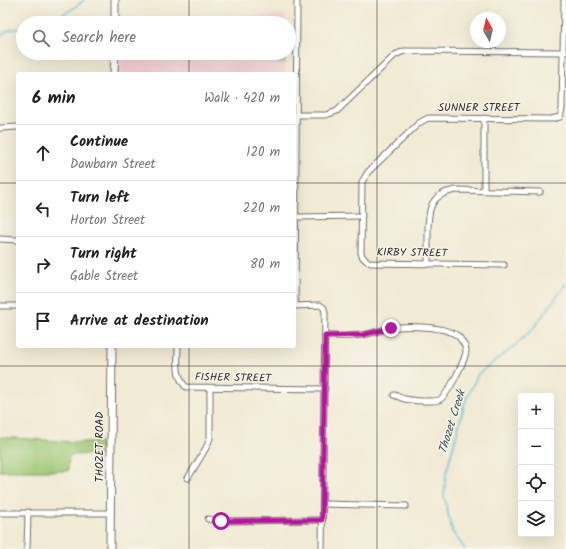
<!DOCTYPE html>
<meta charset="utf-8">
<style>
body{margin:0;font-family:Kalam,sans-serif;background:#f6f6f6;color:#202124}
.controls{position:absolute;right:12px;bottom:12px;display:grid;overflow:hidden;border-radius:4px;box-shadow:0 4px 16px #0002}
.controls button{width:36px;height:36px;display:grid;place-items:center;padding:0;border:0;border-bottom:1px solid #e0e0e0;background:#fff;color:#202124;font:20px sans-serif}
.compass{position:absolute;left:470px;top:12px;width:36px;height:36px;border-radius:50%;background:#fff;box-shadow:0 4px 16px #0002;rotate:352deg}
.stop{position:absolute;width:12px;height:12px;margin:-9px;border:3px solid #b5179e;border-radius:50%;background:#fff}
.stop.end{background:#b5179e;border-color:#fff;box-shadow:0 1px 4px #0008}
.list{margin:0;padding:0;list-style:none}
h2{display:flex;justify-content:space-between;align-items:center;height:52px;margin:0;padding:0 16px;font-size:17px}
h2 small{font-size:13px;font-weight:400;color:#757577}
.list li{display:grid;grid-template-columns:26px 1fr auto;gap:12px;align-items:center;box-sizing:border-box;height:56px;padding:0 16px;border-top:1px solid #e0e0e0}
.list b{display:block;font-size:15px;white-space:nowrap}
.list p{margin:0;font-size:13px;white-space:nowrap;color:#757577}
.list em{font-size:13px;font-style:normal;color:#757577}
.icon{flex:none;width:22px;height:22px;fill:none;stroke:currentColor;stroke-width:2;stroke-linecap:round;stroke-linejoin:round}
.map{position:relative;flex:none;width:566px;height:549px;overflow:hidden}
.search{position:absolute;background:#fff;box-shadow:0 4px 16px #0002;left:16px;top:16px;width:280px;height:44px;display:flex;align-items:center;gap:10px;box-sizing:border-box;padding:0 14px;border-radius:22px;color:#757577;font-size:15px}
.panel{position:absolute;background:#fff;box-shadow:0 4px 16px #0002;left:16px;top:72px;width:280px;height:276px;border-radius:4px}
.map>svg:first-child{display:block}
.built{fill:#f7cfd4}
.green{fill:#9ec773;stroke:#64794f}
.lines{fill:none;stroke-linecap:round;stroke-linejoin:round}
.stream{stroke:#58bed6;stroke-width:1.5}
.street-casing{stroke:#706e66;stroke-width:7}
.secondary-casing{stroke:#706e66;stroke-width:9}
.street{stroke:#fff;stroke-width:5}
.secondary{stroke:#fff;stroke-width:7}
.route{stroke:#b5179e;stroke-width:5}
.grid{fill:none;stroke:#2b2b2b;stroke-width:1;stroke-opacity:0.55}
.labels{text-anchor:middle;dominant-baseline:central;stroke-width:3;stroke-linejoin:round;paint-order:stroke}
.street-label{font-size:11px;fill:#2b2b2b;stroke:#f7f3e8}
.water-label{font-size:12px;font-style:italic;fill:#38575e;stroke:#f7f3e8}
</style>
<div class="map">
<svg width="566" height="549" viewBox="0 0 566 549">
<rect width="100%" height="100%" fill="#f7f3e8"/>
<filter id="ink" filterUnits="userSpaceOnUse"><feTurbulence type="fractalNoise" baseFrequency=".025" numOctaves="2"/><feDisplacementMap in="SourceGraphic" scale="8" xChannelSelector="R" yChannelSelector="G"/><feConvolveMatrix kernelMatrix="1 2 1 2 8 2 1 2 1" color-interpolation-filters="sRGB"/></filter>
<filter id="wash" filterUnits="userSpaceOnUse"><feTurbulence type="fractalNoise" baseFrequency=".012" numOctaves="4" result="noise"/><feDisplacementMap in="SourceGraphic" scale="16" xChannelSelector="R" yChannelSelector="G"/><feGaussianBlur stdDeviation="0.9" result="paint"/><feColorMatrix in="noise" values="0 0 0 0 0 0 0 0 0 0 0 0 0 0 0 0 0 1.4 0 .05"/><feComposite in="paint" operator="in"/></filter>
<g filter="url(#wash)">
<rect width="100%" height="100%" fill="#f1ead4"/>
<g class="built">
<polygon points="285,15 285,23 122,23 122,20"/>
<rect x="121" y="53" width="163" height="21"/>
</g>
<g class="green">
<rect x="253" y="53" width="13" height="5"/>
<rect x="272" y="53" width="13" height="10"/>
<polygon points="0,437 72,442 101,442 101,454 69,455 68,471 0,471"/>
</g>
<g class="lines">
<g class="stream">
<polyline points="48,23 74,8 84,0"/>
<polyline points="0,36 9,30 23,28"/>
<polyline points="465,549 452,531 444,496 446,474 465,402 478,374 512,348 533,329 566,284"/>
</g>
</g>
</g>
<g filter="url(#ink)">
<g class="lines">
<defs>
<g id="street">
<polyline points="296,115 326,115 337,111 395,55 404,51 565,52"/>
<polyline points="0,128 18,127"/>
<polyline points="484,191 484,118"/>
<polyline points="296,217 362,216"/>
<polyline points="0,239 18,240"/>
<path d="M428 264C428 253 428 242 428 232 428 209 430 194 456 190L540 192"/>
<path d="M504 265 371 263C366 261 362 258 361 253L362 182 368 172 419 123 428 118 551 119 560 117 562 109 564 0"/>
<polyline points="0,306 18,306"/>
<polyline points="294,306 320,305 324,308 325,313 322,549"/>
<polyline points="295,306 297,0"/>
<path d="M325 336C337 336 350 337 361 335 372 334 381 330 391 328 405 325 448 326 459 337 461 340 466 346 466 350 466 359 447 397 439 400 432 402 413 401 405 399 402 399 398 396 394 395"/>
<path d="M178 346C178 361 175 376 186 387L325 389"/>
<polyline points="188,478 206,448 210,438 210,388"/>
<polyline points="323,504 406,506"/>
<polyline points="0,513 111,513"/>
<polyline points="208,519 221,521 322,520"/>
<polyline points="27,549 28,512"/>
</g>
<g id="secondary">
<polyline points="115,23 115,0"/>
<polyline points="114,74 115,53"/>
<polyline points="110,549 112,346"/>
</g>
</defs>
<use href="#street" class="street-casing"/>
<use href="#secondary" class="secondary-casing"/>
<use href="#street" class="street"/>
<use href="#secondary" class="secondary"/>
</g>
</g>
<g class="lines" filter="url(#ink)">
<polyline class="route" points="221,521 322,520 325,336 362,335 391,328"/>
</g>
<path class="grid" d="M189 0V23M377 0V549M189 53V74M0 183H18M294 183H566M189 346V549M0 366H566"/>
<g class="labels">
<g class="street-label">
<text x="479" y="108">SUNNER STREET</text>
<text transform="translate(412 253) rotate(1)">KIRBY STREET</text>
<text transform="translate(233 378) rotate(1)">FISHER STREET</text>
<text transform="translate(100 447) rotate(-90)">THOZET ROAD</text>
</g>
<g class="water-label">
<text transform="translate(452 422) rotate(-73)">Thozet Creek</text>
</g>
</g>
</svg>
<div class="controls">
<button>+</button>
<button>−</button>
<button><svg class="icon" aria-label="locate" viewBox="0 0 24 24"><circle cx="12" cy="12" r="6"/><path d="M12 2v4M12 18v4M2 12h4M18 12h4"/></svg></button>
<button><svg class="icon" aria-label="layers" viewBox="0 0 24 24"><path d="M12 4l9 5-9 5-9-5zM3 14l9 5 9-5"/></svg></button>
</div>
<svg class="compass" viewBox="-18 -18 36 36"><path d="M0-13l5 13h-10z" fill="#e53935"/><path d="M0 13l5-13h-10z" fill="#757577"/></svg>
<div class="stop" style="left:221px;top:521px"></div>
<div class="stop end" style="left:391px;top:328px"></div>
<div class="search"><svg class="icon" aria-label="search" viewBox="0 0 24 24"><circle cx="10" cy="10" r="6"/><path d="M15 15l6 6"/></svg>Search here</div>
<section class="panel">
<h2>6 min<small>Walk · 420 m</small></h2>
<ul class="list">
<li><svg class="icon" aria-label="ahead" viewBox="0 0 24 24"><path d="M12 20V5M6 11l6-6 6 6"/></svg><div><b>Continue</b><p>Dawbarn Street</p></div><em>120 m</em></li>
<li><svg class="icon" aria-label="left" viewBox="0 0 24 24"><path d="M17 20v-9H6M10 6l-5 5 5 5"/></svg><div><b>Turn left</b><p>Horton Street</p></div><em>220 m</em></li>
<li><svg class="icon" aria-label="right" viewBox="0 0 24 24"><path d="M7 20v-9h11M14 6l5 5-5 5"/></svg><div><b>Turn right</b><p>Gable Street</p></div><em>80 m</em></li>
<li><svg class="icon" aria-label="arrive" viewBox="0 0 24 24"><path d="M6 21V4h12l-3 4 3 4H6"/></svg><div><b>Arrive at destination</b></div></li>
</ul>
</section>
</div>
